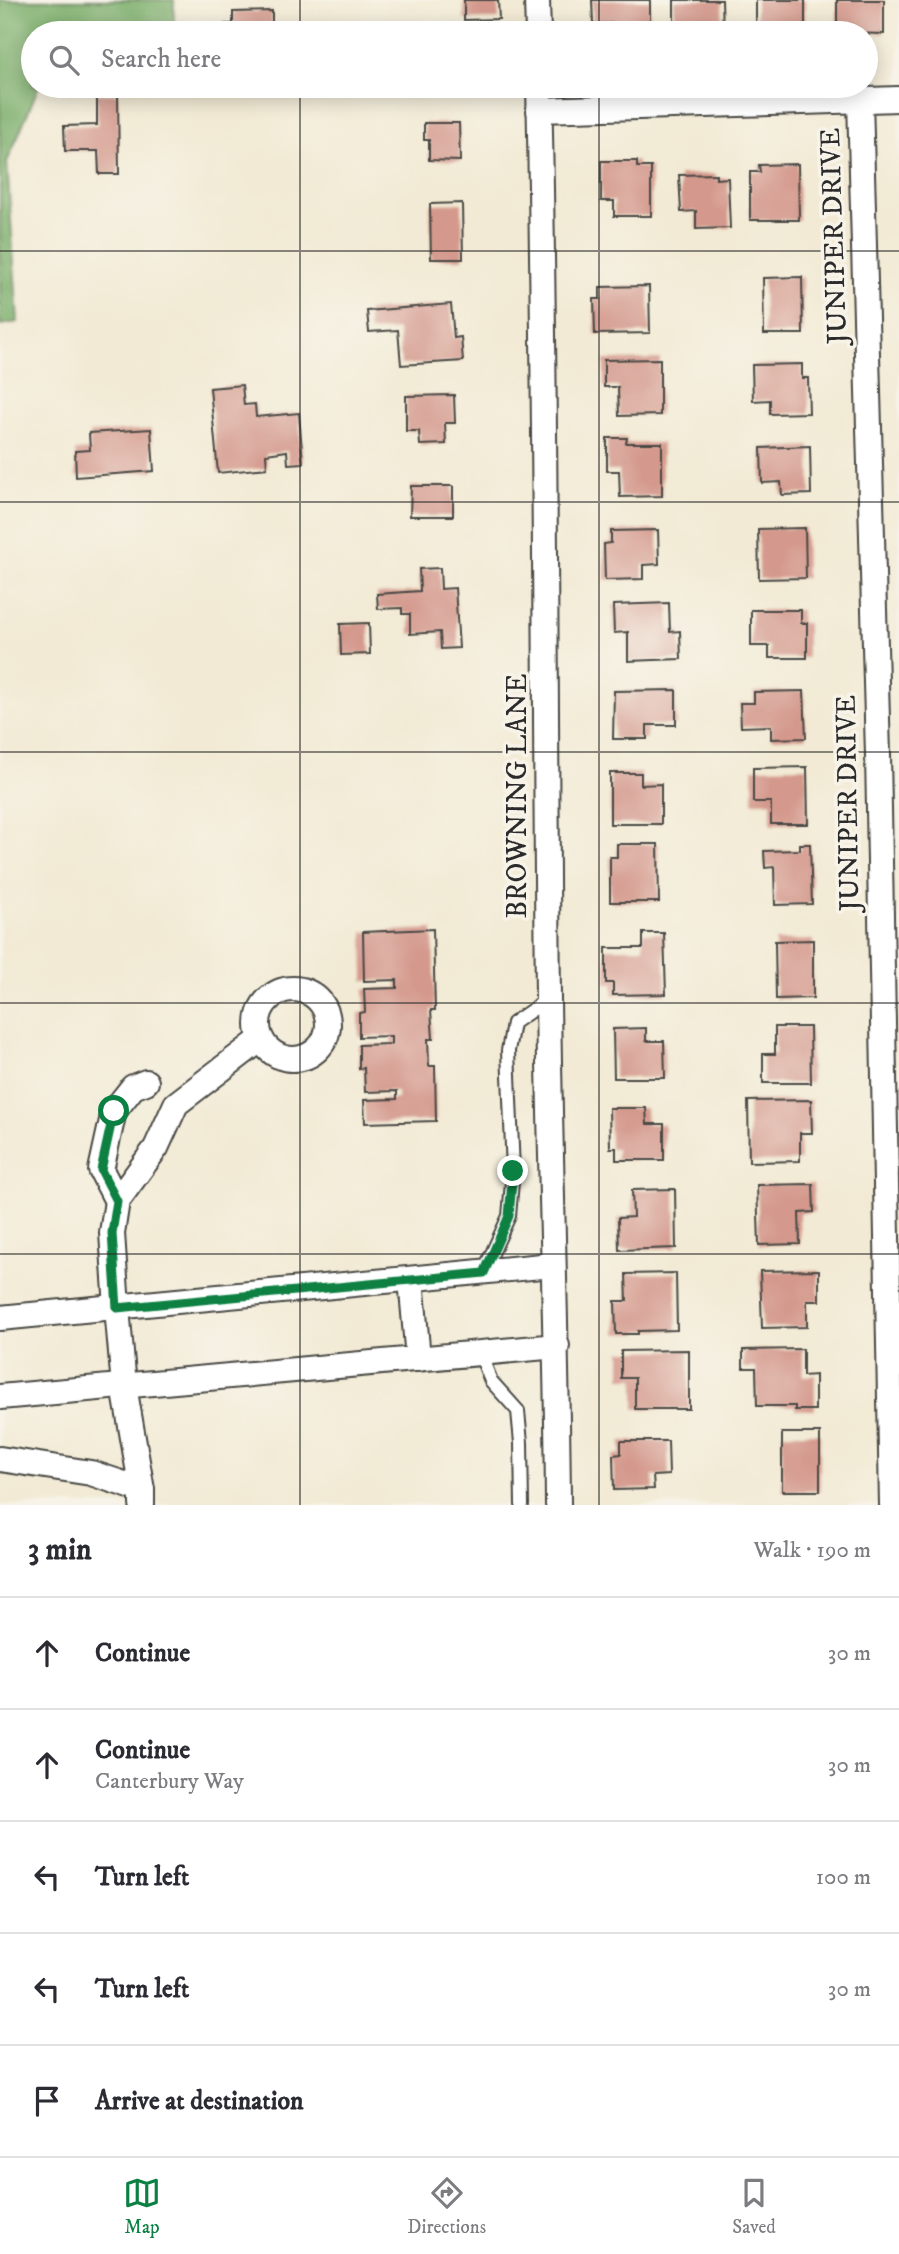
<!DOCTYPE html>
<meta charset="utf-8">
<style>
body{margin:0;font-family:"IM FELL DW Pica",serif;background:#f2f2f3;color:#2b2b33}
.stop{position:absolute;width:21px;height:21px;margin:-16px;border:5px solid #0b8043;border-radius:50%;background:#fff}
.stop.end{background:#0b8043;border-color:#fff;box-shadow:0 2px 7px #0008}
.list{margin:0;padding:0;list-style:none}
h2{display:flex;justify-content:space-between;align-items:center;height:91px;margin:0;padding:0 28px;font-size:30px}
h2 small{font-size:23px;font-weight:400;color:#7c7c81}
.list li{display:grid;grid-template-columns:46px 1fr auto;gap:21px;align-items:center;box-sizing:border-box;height:112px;padding:0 28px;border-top:2px solid #e1e1e2}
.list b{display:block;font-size:26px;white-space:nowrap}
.list p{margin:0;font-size:23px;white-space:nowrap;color:#7c7c81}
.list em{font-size:23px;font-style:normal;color:#7c7c81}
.icon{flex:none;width:38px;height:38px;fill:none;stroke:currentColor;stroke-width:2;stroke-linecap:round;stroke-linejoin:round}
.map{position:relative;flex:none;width:899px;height:1505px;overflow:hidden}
.search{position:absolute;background:#fff;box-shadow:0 4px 18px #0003;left:21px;right:21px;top:21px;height:77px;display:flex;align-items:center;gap:18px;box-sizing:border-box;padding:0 24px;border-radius:38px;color:#7c7c81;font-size:26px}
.sheet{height:651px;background:#fff}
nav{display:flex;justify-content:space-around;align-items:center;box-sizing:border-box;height:98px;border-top:2px solid #e1e1e2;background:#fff;font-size:19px;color:#7c7c81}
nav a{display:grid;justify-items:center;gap:4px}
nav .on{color:#0b8043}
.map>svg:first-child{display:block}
.forest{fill:#79ad69;stroke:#526c4a;stroke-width:2}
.building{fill:#d4988c}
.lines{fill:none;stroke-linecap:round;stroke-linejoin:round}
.lane-casing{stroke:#494844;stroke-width:16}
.street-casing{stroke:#494844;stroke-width:28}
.lane{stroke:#fff;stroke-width:12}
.street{stroke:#fff;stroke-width:24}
.route{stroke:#0b8043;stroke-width:9}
.grid{fill:none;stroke:#2b2b2b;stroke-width:2;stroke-opacity:0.55}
.labels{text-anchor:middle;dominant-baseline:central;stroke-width:7;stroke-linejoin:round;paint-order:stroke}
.street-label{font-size:28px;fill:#2b2b2b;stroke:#f7f3e8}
</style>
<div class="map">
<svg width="899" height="1505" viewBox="0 0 899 1505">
<rect width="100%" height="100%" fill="#f7f3e8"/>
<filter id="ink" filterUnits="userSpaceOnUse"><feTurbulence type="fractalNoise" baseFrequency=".0143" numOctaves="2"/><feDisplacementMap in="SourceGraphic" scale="14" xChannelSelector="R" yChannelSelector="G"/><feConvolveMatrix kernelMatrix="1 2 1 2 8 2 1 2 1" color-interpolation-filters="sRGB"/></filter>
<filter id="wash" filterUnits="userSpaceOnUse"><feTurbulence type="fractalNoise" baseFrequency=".00686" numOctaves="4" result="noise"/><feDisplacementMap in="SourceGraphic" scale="28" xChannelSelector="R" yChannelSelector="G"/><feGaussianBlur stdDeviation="1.57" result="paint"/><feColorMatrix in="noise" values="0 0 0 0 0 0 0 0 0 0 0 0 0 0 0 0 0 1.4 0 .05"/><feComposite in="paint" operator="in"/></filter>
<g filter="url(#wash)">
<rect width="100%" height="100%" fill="#f2ead4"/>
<polygon class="forest" points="0,0 174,0 174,33 33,33 33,86 39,86 7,162 18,322 0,325"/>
<g id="blocks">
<g class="building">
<polygon points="464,0 498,0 499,19 464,20"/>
<polygon points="592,0 650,0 650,33 623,33 623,23 593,24"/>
<polygon points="674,0 722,0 723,32 686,33 685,26 674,27"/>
<polygon points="756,0 805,0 805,32 767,32 767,25 756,26"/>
<polygon points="837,0 884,0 884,34 849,33 849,29 837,29"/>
<polygon points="272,11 272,33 226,33 225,24 233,24 233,12"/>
<polygon points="97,94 118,94 119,174 99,174 98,151 65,151 64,126 97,125"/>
<polygon points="424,123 459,123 460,161 429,160 429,140 424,140"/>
<polygon points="601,161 637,161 637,167 651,167 651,216 614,216 614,201 601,201"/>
<polygon points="798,164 799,220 750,220 750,172 760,172 759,165"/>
<polygon points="716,174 716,179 728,178 730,228 696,229 696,211 681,212 679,175"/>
<polygon points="462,203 463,259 431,259 430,204"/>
<polygon points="802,277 803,334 764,334 763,278"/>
<polygon points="649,286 650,333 595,334 594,299 600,299 600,287"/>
<polygon points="451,304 454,338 461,337 463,361 401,365 398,330 369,332 367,311"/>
<polygon points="660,359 660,415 619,416 618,387 604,387 604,360"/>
<polygon points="802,364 802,378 808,378 809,413 770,414 770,400 753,401 752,365"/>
<polygon points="242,385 244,405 255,404 256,417 299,413 303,463 288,464 287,451 266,454 267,468 218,473 210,388"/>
<polygon points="454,395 455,423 445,423 446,444 420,445 419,431 406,431 406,396"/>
<polygon points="151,429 154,471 76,477 75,451 90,450 89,433"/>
<polygon points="607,438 627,438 626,443 662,443 662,496 620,497 619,471 607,471"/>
<polygon points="810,446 811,494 782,495 781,482 762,483 761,448"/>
<polygon points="411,486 453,486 453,516 410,516"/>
<polygon points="805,528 806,578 759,579 758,529"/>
<polygon points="658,530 659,564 643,565 643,579 605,580 604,544 611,543 611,531"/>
<polygon points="440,568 441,589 455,588 459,648 441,649 440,632 410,634 410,614 402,614 402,608 378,609 377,594 420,591 419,569"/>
<polygon points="669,603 670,632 680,631 681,659 628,661 628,632 614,633 613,605"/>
<polygon points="751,610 801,610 801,623 807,623 807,658 769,658 769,646 751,646"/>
<polygon points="369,623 370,654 341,655 340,624"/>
<polygon points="676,690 676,725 647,725 647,739 613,739 614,691"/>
<polygon points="804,691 806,738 771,739 771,726 741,727 740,703 754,703 754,692"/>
<polygon points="807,767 808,824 771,824 771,802 753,802 753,768"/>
<polygon points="610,773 641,773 641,785 661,784 661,824 610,824"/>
<polygon points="617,844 658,844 659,902 610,902 610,857 617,857"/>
<polygon points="800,844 810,844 812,904 775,905 774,867 765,868 764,851 800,850"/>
<polygon points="433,929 435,1010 431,1010 433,1039 428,1039 429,1066 435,1066 436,1121 365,1123 364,1100 397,1099 397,1091 365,1092 364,1068 359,1069 359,1045 391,1044 391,1036 359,1037 359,1013 365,1012 364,989 397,988 397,980 364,981 363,932"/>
<polygon points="643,933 664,933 666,994 613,995 613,983 606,983 606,948 643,948"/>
<polygon points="813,940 813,998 776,999 775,941"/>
<polygon points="775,1027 810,1027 811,1083 763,1083 763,1054 775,1054"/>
<polygon points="646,1028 646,1041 664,1041 665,1078 614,1078 613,1029"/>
<polygon points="811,1100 812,1133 800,1133 800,1161 749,1162 748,1101"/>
<polygon points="609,1108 646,1108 647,1124 664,1124 664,1160 616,1160 616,1148 610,1148"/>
<polygon points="813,1184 814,1212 799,1213 800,1244 759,1245 757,1185"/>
<polygon points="675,1189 676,1248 619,1250 618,1218 633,1217 632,1190"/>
<polygon points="819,1270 819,1301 807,1301 807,1327 762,1328 760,1271"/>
<polygon points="676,1273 677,1330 638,1331 638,1334 616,1334 615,1301 627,1301 626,1274"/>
<polygon points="803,1349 803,1376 815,1375 815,1410 795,1410 795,1406 757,1406 756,1368 743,1368 743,1350"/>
<polygon points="689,1350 689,1409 635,1409 635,1378 621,1378 621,1351"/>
<rect x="782" y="1433" width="38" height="58"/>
<polygon points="621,1441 668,1441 669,1475 653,1476 654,1489 614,1490 613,1455 621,1454"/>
</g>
</g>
</g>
<g filter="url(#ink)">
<use href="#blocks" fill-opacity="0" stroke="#494844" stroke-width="2"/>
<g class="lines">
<defs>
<g id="lane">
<polyline points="484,1271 509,1216 513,1171 508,1051 513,1023 548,999"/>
<polyline points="480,1353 491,1381 518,1411 521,1443 522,1505"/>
</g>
<g id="street">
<polyline points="537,0 538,33"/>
<path d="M539 86C546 390 545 694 548 999 550 1168 557 1336 558 1505"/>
<polyline points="860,100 878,755 892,1505"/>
<polyline points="539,110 899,99"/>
<circle cx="293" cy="1024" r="35"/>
<polyline points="117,1201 101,1170 114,1111 133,1087 146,1082"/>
<polyline points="411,1279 418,1359"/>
<polyline points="0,1318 552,1265"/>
<polyline points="0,1397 557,1346"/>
<polyline points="0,1459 91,1473 142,1490"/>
<polyline points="142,1505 142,1490 124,1386 117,1308 112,1233 117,1201 156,1148 176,1104 261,1039"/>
</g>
</defs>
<use href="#lane" class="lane-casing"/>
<use href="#street" class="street-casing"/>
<use href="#lane" class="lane"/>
<use href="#street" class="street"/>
</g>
</g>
<g class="lines" filter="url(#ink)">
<polyline class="route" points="114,1111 101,1170 117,1201 112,1233 117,1308 484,1273 509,1216 513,1171"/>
</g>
<path class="grid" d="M300 0V33M599 0V33M300 86V1505M599 86V1505M0 251H899M0 502H899M0 752H899M0 1003H899M0 1254H899"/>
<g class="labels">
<g class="street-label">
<text transform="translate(834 236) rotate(-92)">JUNIPER DRIVE</text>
<text transform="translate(517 796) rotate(-90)">BROWNING LANE</text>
<text transform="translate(848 803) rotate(-91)">JUNIPER DRIVE</text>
</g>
</g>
</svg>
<div class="stop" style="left:114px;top:1111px"></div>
<div class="stop end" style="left:513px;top:1171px"></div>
<div class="search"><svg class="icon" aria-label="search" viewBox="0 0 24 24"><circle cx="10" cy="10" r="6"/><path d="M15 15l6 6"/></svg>Search here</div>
</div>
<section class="sheet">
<h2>3 min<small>Walk · 190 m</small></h2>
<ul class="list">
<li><svg class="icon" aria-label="ahead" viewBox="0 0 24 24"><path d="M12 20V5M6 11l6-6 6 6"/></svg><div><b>Continue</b></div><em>30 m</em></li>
<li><svg class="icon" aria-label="ahead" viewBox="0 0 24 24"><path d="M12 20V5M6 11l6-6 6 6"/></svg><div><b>Continue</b><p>Canterbury Way</p></div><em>30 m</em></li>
<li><svg class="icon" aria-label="left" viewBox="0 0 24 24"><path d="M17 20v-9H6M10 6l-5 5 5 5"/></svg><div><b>Turn left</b></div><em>100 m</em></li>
<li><svg class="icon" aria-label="left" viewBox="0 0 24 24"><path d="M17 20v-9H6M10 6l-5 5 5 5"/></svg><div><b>Turn left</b></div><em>30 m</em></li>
<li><svg class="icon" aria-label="arrive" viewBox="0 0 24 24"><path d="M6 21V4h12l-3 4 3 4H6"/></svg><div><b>Arrive at destination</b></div></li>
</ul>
</section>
<nav>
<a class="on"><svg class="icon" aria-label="map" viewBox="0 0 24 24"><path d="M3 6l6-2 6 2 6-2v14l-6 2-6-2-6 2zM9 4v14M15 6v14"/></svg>Map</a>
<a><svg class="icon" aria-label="directions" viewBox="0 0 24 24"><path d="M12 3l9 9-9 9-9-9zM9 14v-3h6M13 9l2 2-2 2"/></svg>Directions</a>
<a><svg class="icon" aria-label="saved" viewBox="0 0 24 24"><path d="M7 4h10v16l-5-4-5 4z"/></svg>Saved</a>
</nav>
